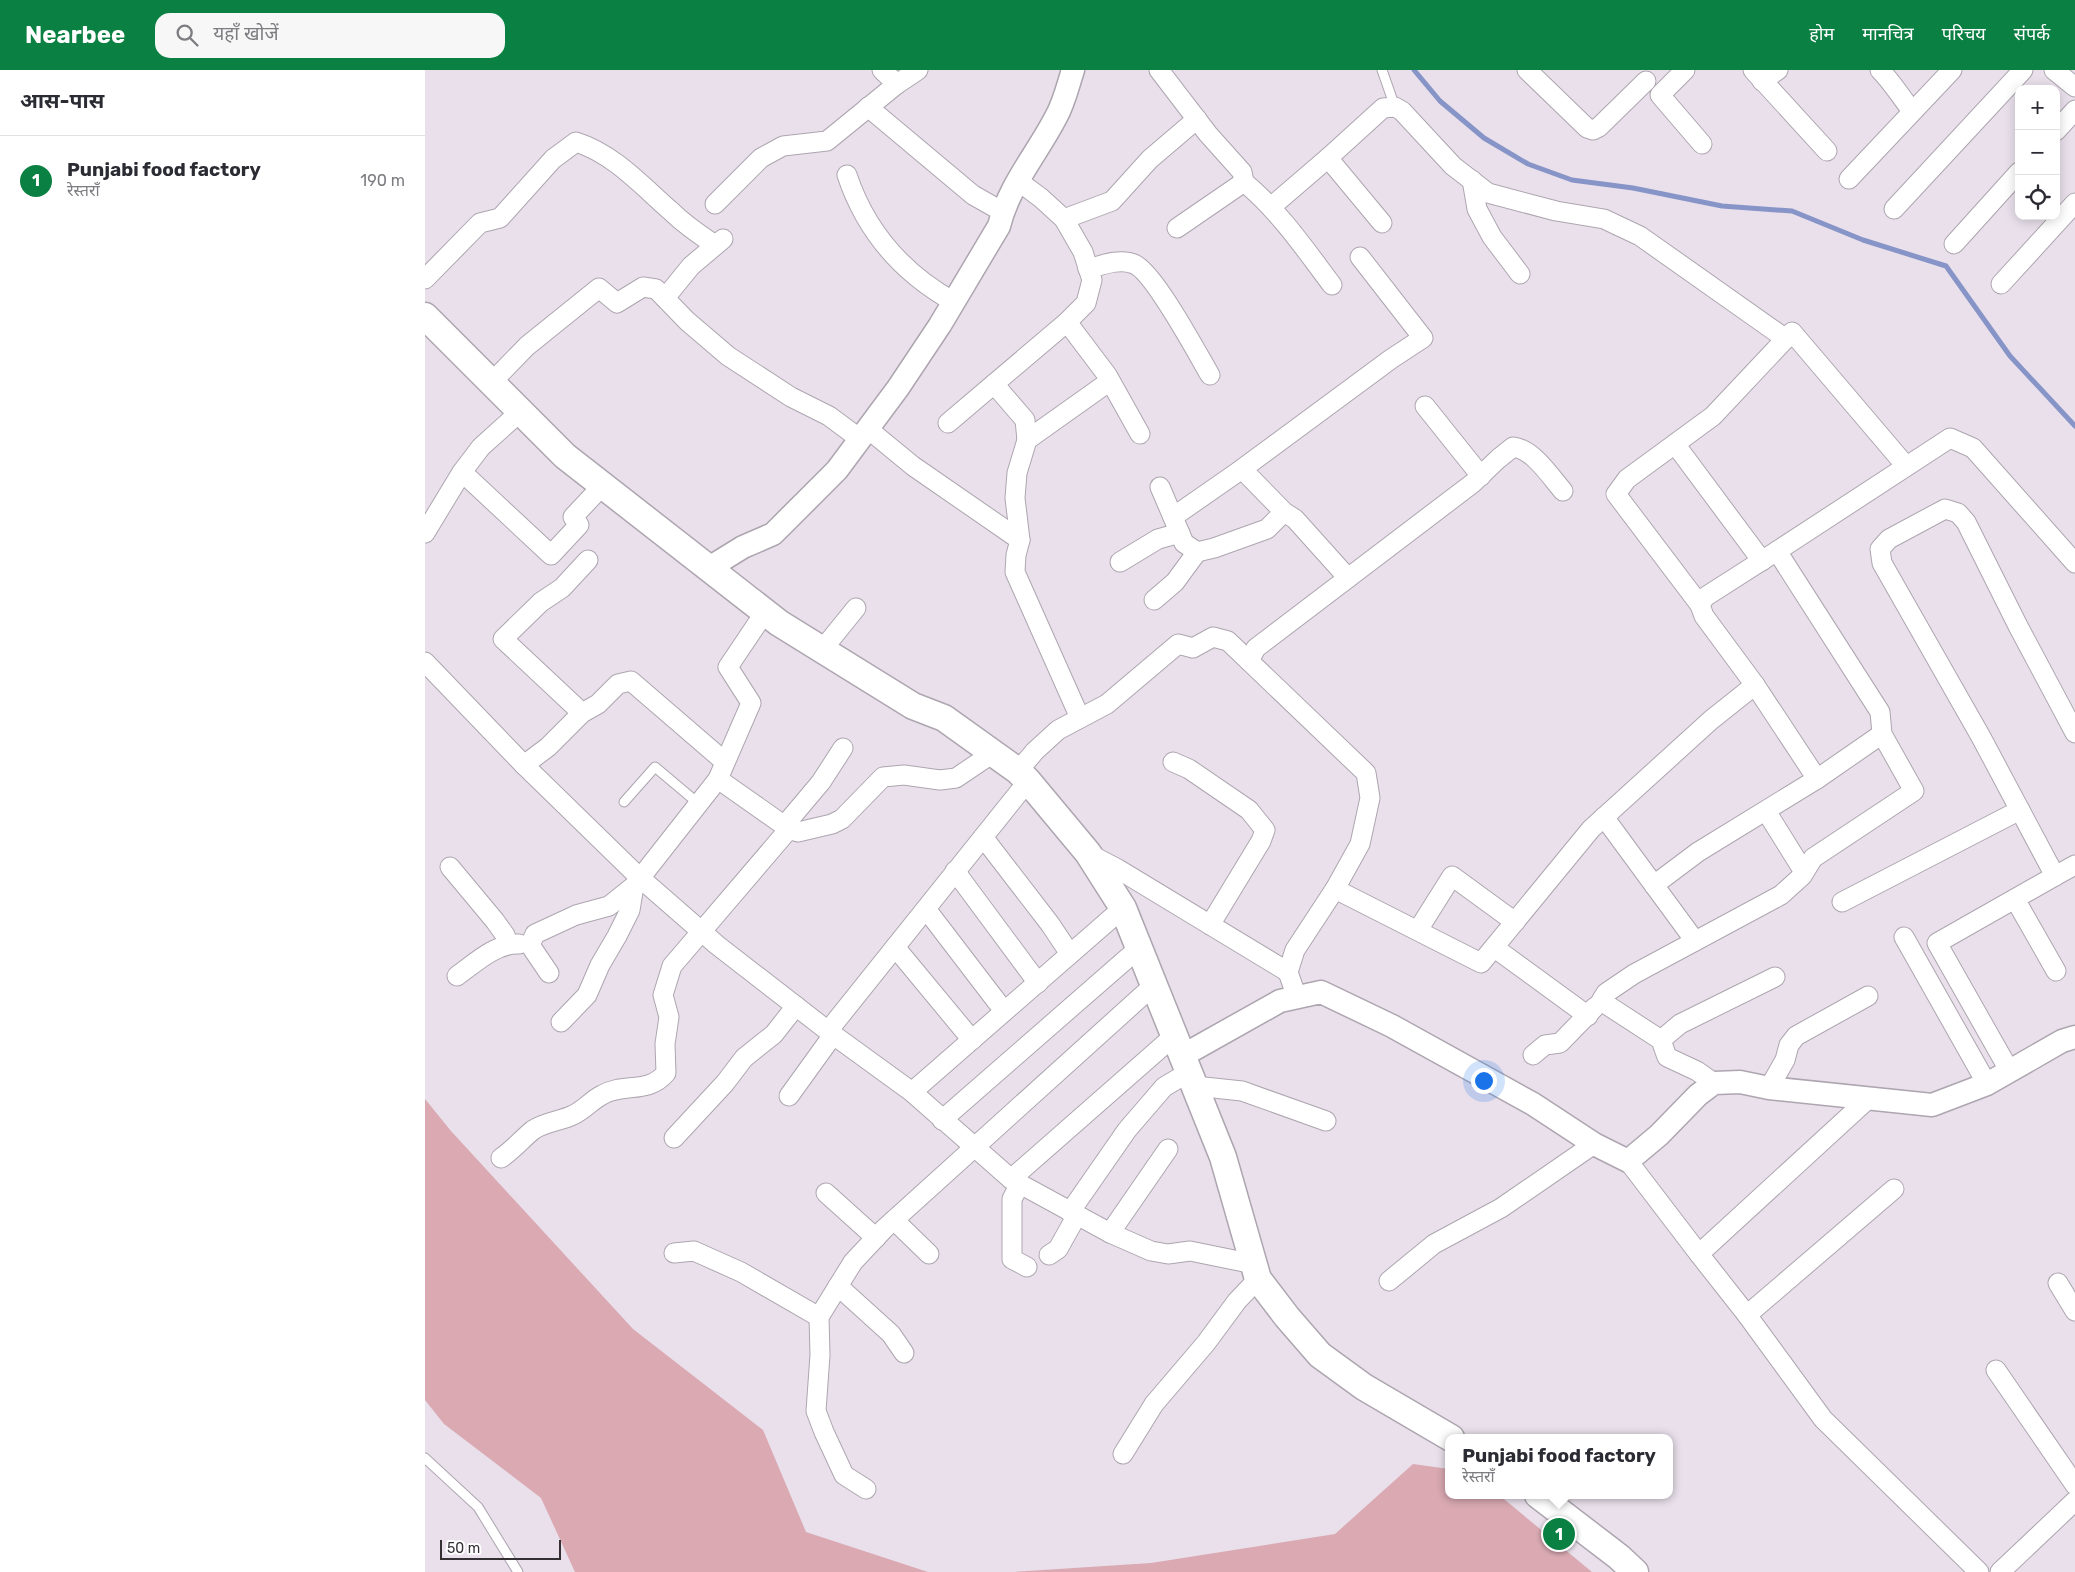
<!DOCTYPE html>
<html lang="hi">
<meta charset="utf-8">
<style>
body{margin:0;font-family:Rubik,"Noto Sans Devanagari",sans-serif;background:#f7f7f7;color:#2b2b33}
.controls{position:absolute;right:15px;top:15px;display:grid;overflow:hidden;border-radius:10px;box-shadow:0 2px 12px #0003}
.controls button{width:45px;height:45px;display:grid;place-items:center;padding:0;border:0;border-bottom:1px solid #e1e1e2;background:#fff;color:#2b2b33;font:25px sans-serif}
.scale{position:absolute;left:15px;bottom:12px;width:121px;box-sizing:border-box;padding-left:5px;border:2px solid #332f33;border-top:0;font-size:14px;line-height:18px;white-space:nowrap;color:#332f33;-webkit-text-stroke:4px #fff;paint-order:stroke}
.you{position:absolute;left:1058px;top:1010px;width:18px;height:18px;margin:-12px;border:4px solid #fff;border-radius:50%;background:#1a73e8;box-shadow:0 0 0 8px #1a73e833}
.badge{display:grid;place-items:center;width:32px;height:32px;border-radius:50%;background:#0b8043;color:#fff;font-size:16px;font-weight:700}
.pin{position:absolute;translate:-50% -50%;border:2px solid #fff;box-shadow:0 1px 5px #0006}
.popup{position:absolute;left:1020px;top:1364px;width:228px;height:65px;box-sizing:border-box;display:grid;place-content:center;border-radius:10px;background:#fff;filter:drop-shadow(0 1px 4px #0005);font-size:16px;white-space:nowrap;color:#7c7c81}
.popup b{font-size:19px;color:#2b2b33}
.popup::after{content:'';position:absolute;left:50%;top:100%;margin-left:-10px;border:10px solid transparent;border-top-color:#fff}
.list{margin:0;padding:0;list-style:none}
h2{display:flex;justify-content:space-between;align-items:center;height:65px;margin:0;padding:0 20px;font-size:21px}
h2 small{font-size:16px;font-weight:400;color:#7c7c81}
.list li{display:grid;grid-template-columns:32px 1fr auto;gap:15px;align-items:center;box-sizing:border-box;height:90px;padding:0 20px;border-top:1px solid #e1e1e2}
.list b{display:block;font-size:19px;white-space:nowrap}
.list p{margin:0;font-size:16px;white-space:nowrap;color:#7c7c81}
.list em{font-size:16px;font-style:normal;color:#7c7c81}
.icon{flex:none;width:28px;height:28px;fill:none;stroke:currentColor;stroke-width:2;stroke-linecap:round;stroke-linejoin:round}
.map{position:relative;flex:none;width:1650px;height:1502px;overflow:hidden}
header{display:flex;align-items:center;gap:30px;box-sizing:border-box;height:70px;padding:0 25px;background:#0b8043;color:#fff}
header strong{font-size:24px}
nav{display:flex;gap:28px;margin-inline-start:auto;font-size:18px}
.search{width:350px;height:45px;background:#f7f7f7;display:flex;align-items:center;gap:12px;box-sizing:border-box;padding:0 18px;border-radius:15px;color:#7c7c81;font-size:19px}
main{display:flex}
aside{flex:1;background:#fff}
.map>svg:first-child{display:block}
.green{fill:#daa9b2}
.lines{fill:none;stroke-linecap:round;stroke-linejoin:round}
.stream{stroke:#8794c7;stroke-width:5}
.service-casing{stroke:#ada5af;stroke-width:11}
.minor-casing{stroke:#ada5af;stroke-width:21}
.tertiary-casing{stroke:#ada5af;stroke-width:25}
.secondary-casing{stroke:#ada5af;stroke-width:29}
.service{stroke:#fff;stroke-width:9}
.minor{stroke:#fff;stroke-width:19}
.tertiary{stroke:#fff;stroke-width:22}
.secondary{stroke:#fff;stroke-width:26}
</style>
<header>
<strong>Nearbee</strong>
<div class="search"><svg class="icon" aria-label="search" viewBox="0 0 24 24"><circle cx="10" cy="10" r="6"/><path d="M15 15l6 6"/></svg>यहाँ खोजें</div>
<nav><a>होम</a><a>मानचित्र</a><a>परिचय</a><a>संपर्क</a></nav>
</header>
<main>
<aside>
<h2>आस-पास<small></small></h2>
<ul class="list">
<li><span class="badge">1</span><div><b>Punjabi food factory</b><p>रेस्तराँ</p></div><em>190 m</em></li>
</ul>
</aside>
<div class="map">
<svg width="1650" height="1502" viewBox="0 0 1650 1502">
<rect width="100%" height="100%" fill="#e9e0eb"/>
<g class="green">
<polygon points="0,1029 26,1061 208,1259 338,1360 381,1462 503,1502 150,1502 116,1428 19,1354 0,1330"/>
<polygon points="988,1394 1024,1399 1024,1425 1074,1425 1167,1502 589,1502 726,1493 910,1464"/>
</g>
<g class="lines">
<polyline class="stream" points="989,0 1015,31 1059,68 1103,94 1147,110 1208,118 1297,136 1367,141 1438,170 1521,196 1585,286 1650,356"/>
<defs>
<g id="service">
<polyline points="957,0 970,37"/>
<polyline points="199,732 230,697 274,734"/>
<polyline points="0,1388 53,1437 93,1502"/>
</g>
<g id="minor">
<polyline points="457,0 472,14 493,0"/>
<polyline points="734,0 783,64 817,102 819,112 752,158"/>
<polyline points="1102,0 1162,58 1168,60 1174,57 1221,11"/>
<polyline points="1260,0 1235,25 1277,74"/>
<polyline points="1328,0 1402,81"/>
<path d="M1455 0C1467 12 1476 27 1487 41"/>
<polyline points="1629,0 1650,17"/>
<polyline points="1337,11 1353,0"/>
<polyline points="443,37 548,125 578,142"/>
<polyline points="1631,61 1650,40"/>
<polyline points="903,88 958,38 970,37 977,41 1028,96 1063,123 1131,141 1179,149 1215,166 1361,269"/>
<path d="M422 105C441 162 477 203 529 232"/>
<polyline points="1424,109 1527,0"/>
<polyline points="1047,110 1052,139 1067,167 1095,204"/>
<path d="M819 112C854 141 880 179 907 215"/>
<polyline points="290,134 336,88 358,76 402,71 472,14"/>
<polyline points="846,137 903,88 957,153"/>
<polyline points="1469,139 1598,0"/>
<polyline points="639,149 687,131 725,89 772,49"/>
<polyline points="1529,174 1594,102"/>
<path d="M663 199C677 195 695 188 709 194 729 202 772 283 785 305"/>
<path d="M0 209 55 153 75 148 128 89 151 72C189 84 217 116 247 142 260 155 275 165 290 175"/>
<polyline points="1576,214 1650,133"/>
<polyline points="240,228 266,196 298,169"/>
<polyline points="642,252 682,305 715,364"/>
<polyline points="67,312 102,276 174,218 192,233 218,217 231,219 262,251 303,286 366,327 404,346 435,369"/>
<polyline points="569,314 600,350 602,370 592,403 590,428 595,470 591,485 590,502 655,648"/>
<polyline points="1000,336 1056,406"/>
<polyline points="523,353 642,252 661,233 667,210 658,182 639,149 616,128 593,111"/>
<polyline points="443,359 488,396 595,470"/>
<polyline points="602,370 685,311"/>
<polyline points="1250,374 1337,491"/>
<polyline points="37,402 126,485 154,455 148,447 178,415"/>
<polyline points="735,417 759,473 772,482 789,478 842,459 859,442"/>
<polyline points="748,447 817,399"/>
<polyline points="0,463 37,402 56,377 96,341"/>
<polyline points="695,492 733,469 755,463"/>
<polyline points="923,508 870,449 859,442 817,399 966,289 998,268 935,187"/>
<polyline points="729,530 750,512 772,482"/>
<polyline points="1275,535 1191,424 1202,409 1288,346 1367,262 1481,396"/>
<polyline points="397,580 431,538"/>
<path d="M824 591 831 578 1048 413 1073 389 1088 377C1108 379 1125 406 1138 421"/>
<polyline points="0,592 99,695 214,807 292,875 403,961 487,1022 586,1109 685,1163 726,1181 743,1184 765,1181 829,1194"/>
<polyline points="1330,615 1392,709 1457,664"/>
<polyline points="157,643 78,569 116,532 137,518 163,490"/>
<polyline points="1650,663 1593,556 1541,452 1533,443 1520,439 1464,469 1455,479 1457,493 1556,667 1630,806 1650,795"/>
<polyline points="748,692 764,699 824,740 840,760 836,771 785,855"/>
<polyline points="99,695 123,677 157,643 173,634 193,614 206,611 300,692"/>
<polyline points="593,701 610,681 633,660 682,634 753,574 768,578 788,567 803,571 941,703 945,728 935,774 910,819 1056,893 1166,759 1286,650 1330,615 1279,546 1275,535 1280,527 1352,481"/>
<polyline points="293,709 364,759"/>
<polyline points="1341,741 1379,802"/>
<polyline points="1179,747 1270,871"/>
<polyline points="359,756 396,712 418,678"/>
<polyline points="558,767 625,854 645,884"/>
<polyline points="664,784 693,799 863,902"/>
<polyline points="25,797 70,851 80,865 83,874"/>
<polyline points="530,801 613,913"/>
<polyline points="1229,815 1273,782 1392,709"/>
<polyline points="1590,829 1631,901"/>
<polyline points="1417,832 1595,740"/>
<polyline points="501,839 579,941"/>
<polyline points="993,860 1027,806 1090,852"/>
<polyline points="1479,867 1562,1014"/>
<polyline points="470,877 547,970"/>
<polyline points="1067,880 1074,881 1163,946"/>
<polyline points="124,903 105,875 110,864 151,845 184,836 209,816 293,709 326,633 303,597 340,542"/>
<path d="M32 906C50 893 71 873 94 874"/>
<polyline points="872,928 863,902 870,880 910,819"/>
<polyline points="136,952 162,925 175,895 192,866 205,840 209,816"/>
<polyline points="403,961 603,711"/>
<polyline points="1236,970 1255,954 1350,907"/>
<polyline points="1108,985 1120,975 1135,973 1170,937"/>
<polyline points="1584,1000 1512,873 1630,806"/>
<polyline points="1289,1013 1272,1001 1242,987 1236,970 1176,931 1181,923 1209,904 1356,825 1377,806 1388,788 1489,721 1457,664 1455,642 1352,481 1525,368 1548,378 1650,493"/>
<polyline points="770,1016 817,1021 901,1051"/>
<polyline points="1344,1018 1360,990 1364,975 1371,966 1443,926"/>
<polyline points="487,1022 698,838"/>
<polyline points="364,1026 408,965"/>
<polyline points="1443,1029 1274,1184 1322,1245 1469,1119"/>
<polyline points="517,1050 714,878"/>
<polyline points="249,1068 300,1013 319,988 349,964 371,936"/>
<path d="M76 1088C88 1080 97 1069 108 1060 120 1052 136 1051 148 1045 159 1040 167 1030 177 1025 199 1012 222 1025 241 1003L240 974 244 947 238 925 247 896 364 759 373 762 407 754 417 749 458 707 479 705 515 710 531 708 568 683"/>
<polyline points="1203,1091 1274,1184"/>
<polyline points="586,1109 749,966"/>
<polyline points="595,1114 587,1129 587,1189 602,1197"/>
<polyline points="401,1123 451,1168"/>
<polyline points="645,1142 702,1060 739,1017 764,1002"/>
<polyline points="469,1150 504,1184"/>
<polyline points="685,1163 743,1079"/>
<polyline points="249,1183 269,1181 316,1202 394,1247"/>
<polyline points="624,1185 633,1179 652,1145"/>
<polyline points="964,1211 1009,1174 1076,1138 1169,1074"/>
<polyline points="1633,1213 1650,1241"/>
<polyline points="413,1216 466,1264 479,1283"/>
<polyline points="1322,1245 1398,1349 1554,1502"/>
<polyline points="1571,1300 1650,1415"/>
<polyline points="698,1384 729,1334 781,1273 812,1231 833,1209"/>
<polyline points="441,1419 419,1405 399,1362 391,1341 395,1285 394,1247 428,1192 459,1159 729,915"/>
<polyline points="1575,1502 1650,1431"/>
</g>
<g id="tertiary">
<path d="M284 498 318 477 348 464 412 400 473 318 515 255 574 156C584 115 612 84 631 47 639 33 643 15 648 0"/>
<polyline points="757,986 855,931 896,922 967,956 1108,1034 1169,1074 1203,1091 1234,1065 1273,1025 1289,1013 1315,1012 1344,1018 1507,1035 1562,1014 1637,971 1650,967"/>
</g>
<g id="secondary">
<polyline points="0,246 140,386 354,553 488,636 519,648 593,701 603,711 663,783 698,838 798,1087 833,1209 862,1247 895,1285 939,1317 1026,1368"/>
<polyline points="1113,1425 1194,1487 1210,1502"/>
</g>
</defs>
<use href="#service" class="service-casing"/>
<use href="#minor" class="minor-casing"/>
<use href="#tertiary" class="tertiary-casing"/>
<use href="#secondary" class="secondary-casing"/>
<use href="#service" class="service"/>
<use href="#minor" class="minor"/>
<use href="#tertiary" class="tertiary"/>
<use href="#secondary" class="secondary"/>
</g>
</svg>
<div class="controls">
<button>+</button>
<button>−</button>
<button><svg class="icon" aria-label="locate" viewBox="0 0 24 24"><circle cx="12" cy="12" r="6"/><path d="M12 2v4M12 18v4M2 12h4M18 12h4"/></svg></button>
</div>
<div class="scale">50 m</div>
<div class="you"></div>
<div class="pin badge" style="left:1134px;top:1464px">1</div>
<div class="popup"><b>Punjabi food factory</b>रेस्तराँ</div>
</div>
</main>
